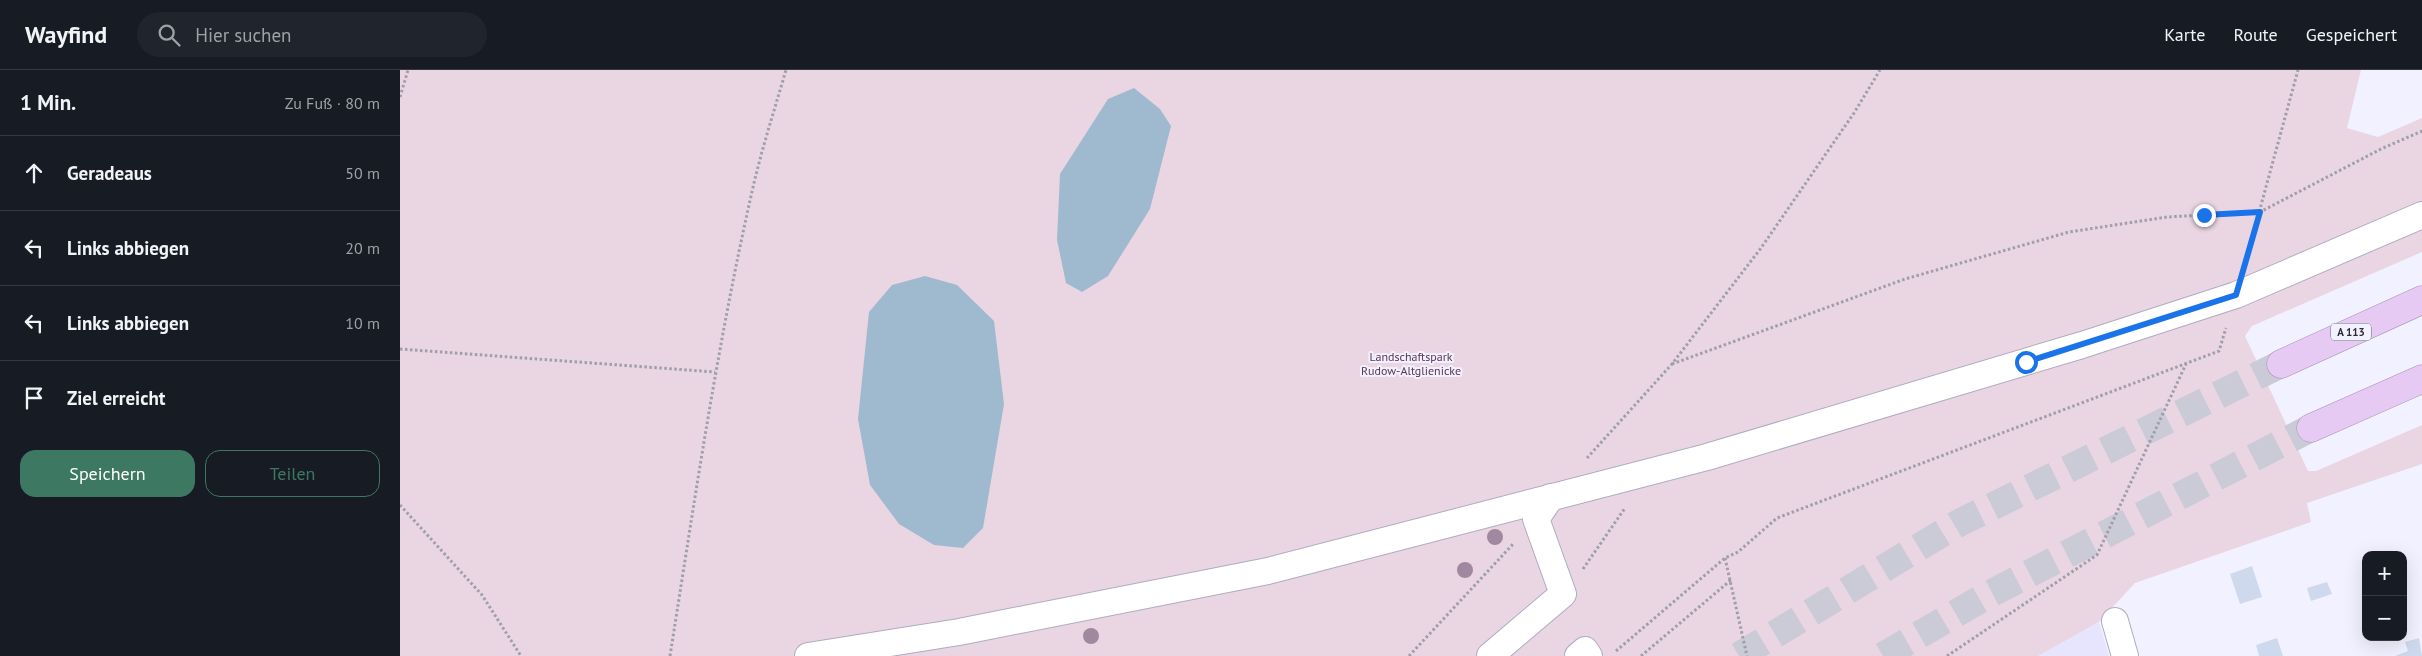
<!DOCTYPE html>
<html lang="de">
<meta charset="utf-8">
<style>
body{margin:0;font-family:"PT Sans",sans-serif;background:#20242c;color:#f1f3f6}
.controls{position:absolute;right:15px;bottom:15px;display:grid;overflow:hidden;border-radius:10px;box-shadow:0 5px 20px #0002}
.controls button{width:45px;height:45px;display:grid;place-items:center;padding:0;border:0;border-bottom:1px solid #363941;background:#171b24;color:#f1f3f6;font:25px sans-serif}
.stop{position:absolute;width:15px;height:15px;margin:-11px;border:4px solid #1a73e8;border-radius:50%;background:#fff}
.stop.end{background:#1a73e8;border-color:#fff;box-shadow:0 1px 5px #0008}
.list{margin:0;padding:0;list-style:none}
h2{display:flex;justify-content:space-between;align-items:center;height:65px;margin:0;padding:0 20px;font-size:21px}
h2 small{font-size:16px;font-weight:400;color:#9ea1a6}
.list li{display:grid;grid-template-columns:32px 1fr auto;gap:15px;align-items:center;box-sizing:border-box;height:75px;padding:0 20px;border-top:1px solid #363941}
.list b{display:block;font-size:19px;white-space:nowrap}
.list em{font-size:16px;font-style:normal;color:#9ea1a6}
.actions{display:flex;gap:10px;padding:15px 20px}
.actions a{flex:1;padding:11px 0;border:1px solid #3c7862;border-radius:15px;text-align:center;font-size:18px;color:#3c7862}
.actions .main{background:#3c7862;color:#fff}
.icon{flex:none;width:28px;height:28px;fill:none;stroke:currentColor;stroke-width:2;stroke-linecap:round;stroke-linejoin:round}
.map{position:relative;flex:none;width:2022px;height:586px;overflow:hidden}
header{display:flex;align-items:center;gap:30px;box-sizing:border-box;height:70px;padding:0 25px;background:#171b24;border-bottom:1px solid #363941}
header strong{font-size:24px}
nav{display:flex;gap:28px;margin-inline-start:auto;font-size:18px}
.search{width:350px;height:45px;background:#20242c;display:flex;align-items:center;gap:12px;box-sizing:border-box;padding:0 18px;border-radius:28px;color:#9ea1a6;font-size:19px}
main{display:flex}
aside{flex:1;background:#171b24}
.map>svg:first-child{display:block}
.built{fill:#e7e5fe}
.green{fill:#ead6e3}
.water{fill:#9fbacf}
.building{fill:#cfd9ee}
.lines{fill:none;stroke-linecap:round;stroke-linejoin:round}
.highway-tunnel{stroke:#cbcad7;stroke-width:28;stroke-dasharray:28 14;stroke-linecap:butt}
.street-casing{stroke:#aeacc1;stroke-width:28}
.highway-casing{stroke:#a593b1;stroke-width:29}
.path{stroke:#9f9eaa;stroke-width:3;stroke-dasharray:2.5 2.5;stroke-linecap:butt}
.street{stroke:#fff;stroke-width:26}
.highway{stroke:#e6caf4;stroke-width:28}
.tree{fill:#a0899f}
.route{stroke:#1a73e8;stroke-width:6}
.labels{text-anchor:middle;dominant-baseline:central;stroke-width:4;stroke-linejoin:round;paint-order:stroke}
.shield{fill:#f2f1ff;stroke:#686772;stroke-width:1}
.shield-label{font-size:11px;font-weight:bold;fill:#2d2c35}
.park-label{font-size:12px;fill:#5d3451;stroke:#f2f1ff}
</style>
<header>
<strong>Wayfind</strong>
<div class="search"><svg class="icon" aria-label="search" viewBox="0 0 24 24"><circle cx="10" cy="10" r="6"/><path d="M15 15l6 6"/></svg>Hier suchen</div>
<nav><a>Karte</a><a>Route</a><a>Gespeichert</a></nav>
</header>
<main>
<aside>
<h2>1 Min.<small>Zu Fuß · 80 m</small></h2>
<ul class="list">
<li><svg class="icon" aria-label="ahead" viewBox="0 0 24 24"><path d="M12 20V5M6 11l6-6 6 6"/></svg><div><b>Geradeaus</b></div><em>50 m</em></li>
<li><svg class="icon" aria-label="left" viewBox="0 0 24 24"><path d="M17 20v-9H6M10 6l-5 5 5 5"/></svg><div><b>Links abbiegen</b></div><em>20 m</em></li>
<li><svg class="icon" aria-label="left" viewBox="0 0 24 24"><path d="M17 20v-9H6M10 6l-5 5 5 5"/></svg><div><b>Links abbiegen</b></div><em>10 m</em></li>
<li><svg class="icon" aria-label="arrive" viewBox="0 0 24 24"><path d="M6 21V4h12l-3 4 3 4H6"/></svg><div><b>Ziel erreicht</b></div></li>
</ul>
<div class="actions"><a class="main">Speichern</a><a>Teilen</a></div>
</aside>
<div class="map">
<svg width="2022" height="586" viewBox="0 0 2022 586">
<rect width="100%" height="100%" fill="#f2f1ff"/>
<polygon class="built" points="1699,552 1709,586 1638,586"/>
<polygon class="green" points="0,0 1961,0 1947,58 1978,67 2022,48 2022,182 1852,256 1845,266 1908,401 1916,401 2022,355 2022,394 1907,433 1911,452 1735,513 1699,552 1638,586 0,586"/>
<g class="water">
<polygon points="734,18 760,39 771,56 750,139 708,206 682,222 666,213 657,170 660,104 708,29"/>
<polygon points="525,206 557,215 594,251 604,334 583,458 563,478 534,475 499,454 470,415 458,349 469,242 492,215"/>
</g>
<g class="building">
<polygon points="1852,496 1862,527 1840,534 1830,504"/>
<polygon points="1927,512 1932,524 1911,531 1907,518"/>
<polygon points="1877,568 1883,586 1859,586 1856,575"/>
<polygon points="2019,568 2022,586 1995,586 2008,581 2005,572"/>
</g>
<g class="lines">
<g class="highway-tunnel">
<polyline points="1339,586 1559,453 1881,294"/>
<polyline points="1483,586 1586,526 1911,358"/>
</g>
<defs>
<g id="street">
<polyline points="1715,551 1725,586"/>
<polyline points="408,586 559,562 868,501 1307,387 1682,275 1836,225 2022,145"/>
<polyline points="1090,586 1163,524 1136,449 1151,427"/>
<polyline points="1178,586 1185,580 1189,586"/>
</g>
<g id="highway">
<polyline points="1881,294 2022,230"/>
<polyline points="1911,358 2022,309"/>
</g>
</defs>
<use href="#street" class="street-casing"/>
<use href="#highway" class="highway-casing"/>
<g class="path">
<polyline points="0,27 8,0"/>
<polyline points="1846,190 1898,0"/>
<polyline points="0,279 315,302"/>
<polyline points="1272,294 1505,209 1669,162 1767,147 1860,142 1981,79 2022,61"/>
<polyline points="1187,388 1272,294 1361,178 1454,43 1480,0"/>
<polyline points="0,435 82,525 121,586"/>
<polyline points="1325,488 1347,586"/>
<polyline points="1183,499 1225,438"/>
<polyline points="1216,581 1325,488 1338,482 1377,448 1819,281 1826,258"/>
<path d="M270 586C295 428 318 269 354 113 363 75 375 38 386 0"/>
<polyline points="1009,586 1114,473"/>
<polyline points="1241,586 1331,510"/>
<polyline points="1547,586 1697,485 1786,294"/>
</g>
<use href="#street" class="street"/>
<use href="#highway" class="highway"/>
</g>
<g class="tree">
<circle cx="1095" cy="467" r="8"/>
<circle cx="1065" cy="500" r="8"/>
<circle cx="691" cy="566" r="8"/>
</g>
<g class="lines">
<polyline class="route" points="1626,292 1836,225 1860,142 1804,145"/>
</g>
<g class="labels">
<rect class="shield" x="1931" y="253.5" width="40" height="17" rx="4"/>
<g class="shield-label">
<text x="1951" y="262">A 113</text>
</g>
<g class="park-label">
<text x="1011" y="286">Landschaftspark<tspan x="1011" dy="14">Rudow-Altglienicke</tspan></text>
</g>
</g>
</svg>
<div class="controls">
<button>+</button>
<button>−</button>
</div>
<div class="stop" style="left:1626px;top:292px"></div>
<div class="stop end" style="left:1804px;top:145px"></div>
</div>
</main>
